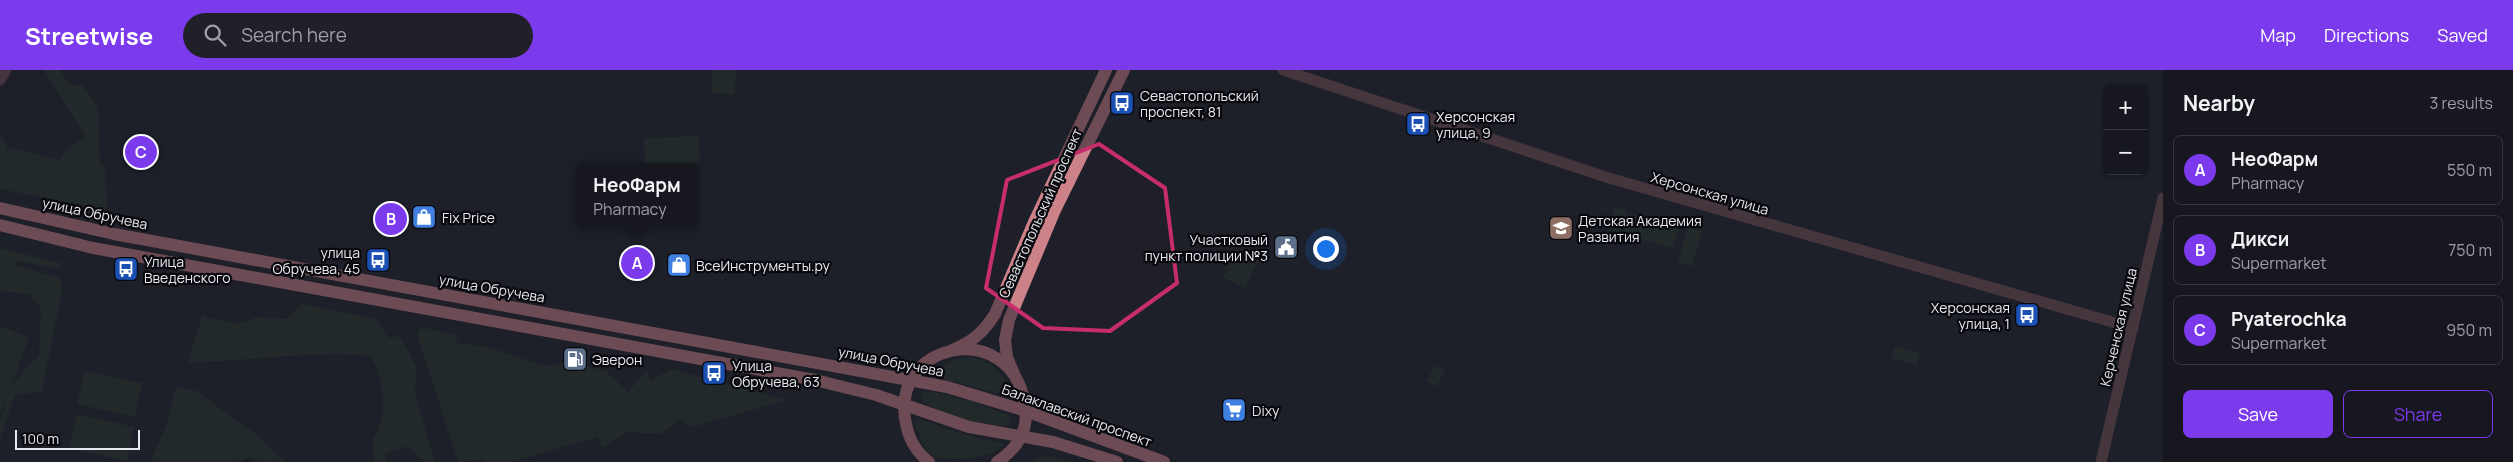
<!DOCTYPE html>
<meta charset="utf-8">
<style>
body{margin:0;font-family:Manrope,sans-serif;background:#1f2028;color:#f1f3f6}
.controls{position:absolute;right:15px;top:15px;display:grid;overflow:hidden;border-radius:8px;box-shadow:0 1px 4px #0004}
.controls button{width:45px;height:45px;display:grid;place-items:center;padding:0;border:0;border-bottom:1px solid #35363d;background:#16171f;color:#f1f3f6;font:25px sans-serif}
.scale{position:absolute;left:15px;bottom:12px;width:125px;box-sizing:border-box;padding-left:5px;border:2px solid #e7e8ef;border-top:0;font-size:14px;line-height:18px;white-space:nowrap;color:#e7e8ef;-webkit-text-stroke:4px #09090d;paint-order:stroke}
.you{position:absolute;left:1325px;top:178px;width:18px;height:18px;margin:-12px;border:4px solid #fff;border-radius:50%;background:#1a73e8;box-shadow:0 0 0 8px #1a73e833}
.badge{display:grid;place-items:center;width:32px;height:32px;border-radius:50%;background:#7c3aed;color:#fff;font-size:16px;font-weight:700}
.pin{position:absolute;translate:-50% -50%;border:2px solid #fff;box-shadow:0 1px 5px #0006}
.popup{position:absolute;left:576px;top:93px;width:122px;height:65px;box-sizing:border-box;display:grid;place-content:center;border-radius:8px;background:#16171f;filter:drop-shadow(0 1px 4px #0005);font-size:16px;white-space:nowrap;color:#9e9fa4}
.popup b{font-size:19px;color:#f1f3f6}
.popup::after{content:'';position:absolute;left:50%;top:100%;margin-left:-10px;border:10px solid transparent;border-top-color:#16171f}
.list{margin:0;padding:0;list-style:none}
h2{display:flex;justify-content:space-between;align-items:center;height:65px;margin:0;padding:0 20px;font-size:21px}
h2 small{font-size:16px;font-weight:400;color:#9e9fa4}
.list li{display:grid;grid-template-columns:32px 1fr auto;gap:15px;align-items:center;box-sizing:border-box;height:70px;margin:0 10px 10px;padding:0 10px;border:1px solid #35363d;border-radius:8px}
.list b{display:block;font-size:19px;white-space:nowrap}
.list p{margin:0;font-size:16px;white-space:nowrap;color:#9e9fa4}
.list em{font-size:16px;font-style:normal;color:#9e9fa4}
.actions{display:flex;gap:10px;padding:15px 20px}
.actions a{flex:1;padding:11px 0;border:1px solid #7c3aed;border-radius:8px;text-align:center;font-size:18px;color:#7c3aed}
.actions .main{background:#7c3aed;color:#fff}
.icon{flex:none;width:28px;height:28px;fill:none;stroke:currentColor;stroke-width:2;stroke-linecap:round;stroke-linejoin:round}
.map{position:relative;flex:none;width:2163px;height:392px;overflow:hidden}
header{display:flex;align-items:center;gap:30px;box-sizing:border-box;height:70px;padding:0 25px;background:#7c3aed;color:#fff}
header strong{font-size:24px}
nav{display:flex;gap:28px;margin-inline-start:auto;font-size:18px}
.search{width:350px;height:45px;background:#1f2028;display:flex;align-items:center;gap:12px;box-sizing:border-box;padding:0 18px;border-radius:28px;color:#9e9fa4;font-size:19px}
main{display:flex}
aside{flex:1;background:#16171f}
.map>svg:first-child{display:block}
.green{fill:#28372a}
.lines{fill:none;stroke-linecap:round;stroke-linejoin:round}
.minor{stroke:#765154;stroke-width:11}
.major{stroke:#cd8188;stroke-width:12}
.marked{fill:none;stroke:#c62d6a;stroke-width:4;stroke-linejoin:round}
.labels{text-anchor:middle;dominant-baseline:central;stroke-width:4.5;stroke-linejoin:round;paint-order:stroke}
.poi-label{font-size:14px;fill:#e7e8ef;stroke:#09090d;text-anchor:start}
.street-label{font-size:14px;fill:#e7e8ef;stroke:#09090d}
</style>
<header>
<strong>Streetwise</strong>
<div class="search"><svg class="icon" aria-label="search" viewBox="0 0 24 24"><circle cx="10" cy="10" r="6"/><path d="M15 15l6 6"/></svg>Search here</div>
<nav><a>Map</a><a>Directions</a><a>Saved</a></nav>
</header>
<main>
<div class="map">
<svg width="2163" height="392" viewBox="0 0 2163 392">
<rect width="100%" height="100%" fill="#1e1f29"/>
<g class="green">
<polygon points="44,0 60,0 70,16 81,14 98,37 100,96 105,96 107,140 0,119 0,66 4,68 8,81 13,78 60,90 66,80 86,67"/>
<polygon points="712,0 736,0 735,24 711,23"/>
<polygon points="699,66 700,93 645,95 644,68"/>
<polygon points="1615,136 1627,140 1620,163 1608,160"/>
<polygon points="1628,143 1679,158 1673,178 1622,164"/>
<polygon points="1688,157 1702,161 1692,196 1678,192"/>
<polygon points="0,178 64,194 56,199 20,191 11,194 60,208 62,221 42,321 15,325 0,371 0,350 10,321 0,345 0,256 29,267 12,314 39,285 41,238 30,224 0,221"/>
<polygon points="1236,180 1258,190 1245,218 1223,207"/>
<path d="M302 234 376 249 388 268 400 266 417 297 415 324 435 392H424L408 376 385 384 387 392H375C369 364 375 373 381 351 386 328 381 307 371 286 310 280 248 292 188 292L202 246 237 254 258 247 287 249Z"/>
<polygon points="421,257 456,265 457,273 487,277 546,296 565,292 606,301 628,322 646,301 650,311 672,299 787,330 692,357 680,350 660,364 627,362 602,378 597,367 511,392 485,392 483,390 458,392 417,264"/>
<polygon points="1895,276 1920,283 1917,295 1891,288"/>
<path d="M969 287C993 291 1005 304 1012 327L931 306 932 301 958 288Z"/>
<polygon points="1436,295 1445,301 1436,317 1426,311"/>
<polygon points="85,301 142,313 135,347 77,334"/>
<polygon points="176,317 196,321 254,363 285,392 258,392 250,387 238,392 150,392 166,356"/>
<path d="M929 321 970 331 1008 345 1011 353 1008 356C986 356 933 346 920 327L922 323Z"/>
<polygon points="77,344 134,357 127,391 69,378"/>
<path d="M919 349 958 363 1005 374C990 390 949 392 931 385 923 377 920 364 915 354L916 351Z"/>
<polygon points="1046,385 1072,392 1028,392"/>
</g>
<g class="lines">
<g class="minor">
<polyline points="1283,0 1609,108 2133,258"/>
<polyline points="0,10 6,0"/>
<polyline points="2101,392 2163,128"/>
</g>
<g class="major">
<polyline points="0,138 114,164 947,317 1026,341 1164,392"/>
<polyline points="0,155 93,178 815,310 876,325 969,357 1053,372 1117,392"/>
<path d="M952 280C972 272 983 263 995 244L1034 152 1106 0"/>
<polyline points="1014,304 1007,287 1005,270 1009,250 1055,140 1124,0"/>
<path d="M929 392C916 382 909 370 906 354 888 271 1012 247 1025 335 1029 361 1018 378 997 392"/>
</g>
</g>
<path d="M0 0H2163V392H0ZM1099 74 1165 118 1177 213 1110 261 1043 258 986 218 1007 110Z" fill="#1e1f29" fill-opacity=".55" fill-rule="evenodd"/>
<path class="marked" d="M1099 74 1165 118 1177 213 1110 261 1043 258 986 218 1007 110Z"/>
<defs>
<symbol id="bus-square" viewBox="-11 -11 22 22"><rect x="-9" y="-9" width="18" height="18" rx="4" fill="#1a4fb4" stroke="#09090d"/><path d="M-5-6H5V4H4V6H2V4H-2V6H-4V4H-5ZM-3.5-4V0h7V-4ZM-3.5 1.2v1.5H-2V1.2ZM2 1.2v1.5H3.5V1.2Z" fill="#fff"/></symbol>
<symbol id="shop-square" viewBox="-11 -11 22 22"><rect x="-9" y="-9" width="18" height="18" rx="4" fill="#3f7fe0" stroke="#09090d"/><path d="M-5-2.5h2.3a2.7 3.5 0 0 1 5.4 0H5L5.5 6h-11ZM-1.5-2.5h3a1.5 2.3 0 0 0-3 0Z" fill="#fff"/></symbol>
<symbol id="school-square" viewBox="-11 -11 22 22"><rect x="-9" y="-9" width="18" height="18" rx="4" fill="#8d6e63" stroke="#09090d"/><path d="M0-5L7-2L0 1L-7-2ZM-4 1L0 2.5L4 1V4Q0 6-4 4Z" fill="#fff"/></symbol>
<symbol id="civic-square" viewBox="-11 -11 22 22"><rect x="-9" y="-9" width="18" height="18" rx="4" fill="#5c6f8a" stroke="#09090d"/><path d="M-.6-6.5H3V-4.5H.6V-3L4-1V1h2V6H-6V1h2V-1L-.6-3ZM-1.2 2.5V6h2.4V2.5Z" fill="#fff"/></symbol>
<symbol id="fuel-square" viewBox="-11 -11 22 22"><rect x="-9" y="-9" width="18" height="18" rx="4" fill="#5c6f8a" stroke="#09090d"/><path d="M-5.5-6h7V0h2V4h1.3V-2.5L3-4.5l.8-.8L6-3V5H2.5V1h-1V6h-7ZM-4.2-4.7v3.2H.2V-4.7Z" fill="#fff"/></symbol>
<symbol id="supermarket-square" viewBox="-11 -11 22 22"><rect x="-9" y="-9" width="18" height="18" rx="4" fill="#3f7fe0" stroke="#09090d"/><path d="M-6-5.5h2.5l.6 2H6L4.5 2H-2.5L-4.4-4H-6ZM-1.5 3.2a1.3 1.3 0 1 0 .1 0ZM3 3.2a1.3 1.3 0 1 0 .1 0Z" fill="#fff"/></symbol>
</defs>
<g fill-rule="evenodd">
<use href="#bus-square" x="1108" y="19" width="28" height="28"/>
<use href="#bus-square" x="1404" y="40" width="28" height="28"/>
<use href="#shop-square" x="410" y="133" width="28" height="28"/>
<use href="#school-square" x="1547" y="144" width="28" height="28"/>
<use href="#civic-square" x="1272" y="163" width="28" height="28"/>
<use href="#bus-square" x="364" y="176" width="28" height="28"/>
<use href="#shop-square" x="665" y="181" width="28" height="28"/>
<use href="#bus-square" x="112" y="185" width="28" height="28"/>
<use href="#bus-square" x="2013" y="231" width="28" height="28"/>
<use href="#fuel-square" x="561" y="275" width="28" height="28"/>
<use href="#bus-square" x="700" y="289" width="28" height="28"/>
<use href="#supermarket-square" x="1220" y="326" width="28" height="28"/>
</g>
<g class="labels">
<g class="poi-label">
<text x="1140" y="25">Севастопольский<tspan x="1140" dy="16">проспект, 81</tspan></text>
<text x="1436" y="46">Херсонская<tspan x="1436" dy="16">улица, 9</tspan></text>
<text x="442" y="147">Fix Price</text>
<text x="1578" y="150">Детская Академия<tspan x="1578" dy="16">Развития</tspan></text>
<text x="1268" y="169" text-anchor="end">Участковый<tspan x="1268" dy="16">пункт полиции №3</tspan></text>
<text x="360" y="182" text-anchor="end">улица<tspan x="360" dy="16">Обручева, 45</tspan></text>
<text x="144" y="191">Улица<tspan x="144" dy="16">Введенского</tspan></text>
<text x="696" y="195">ВсеИнструменты.ру</text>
<text x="2010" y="237" text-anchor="end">Херсонская<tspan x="2010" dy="16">улица, 1</tspan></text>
<text x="592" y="289">Эверон</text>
<text x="732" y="295">Улица<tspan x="732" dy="16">Обручева, 63</tspan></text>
<text x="1252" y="340">Dixy</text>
</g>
<g class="street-label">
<text transform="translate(1710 123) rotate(16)">Херсонская улица</text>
<text transform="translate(95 143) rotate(12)">улица Обручева</text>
<text transform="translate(1040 143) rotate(-66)">Севастопольский проспект</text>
<text transform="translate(492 218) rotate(10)">улица Обручева</text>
<text transform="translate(2118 257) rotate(-77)">Керченская улица</text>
<text transform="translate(891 291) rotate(11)">улица Обручева</text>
<text transform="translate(1077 345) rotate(20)">Балаклавский проспект</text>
</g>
</g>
</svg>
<div class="controls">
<button>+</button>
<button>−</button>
</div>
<div class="scale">100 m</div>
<div class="you"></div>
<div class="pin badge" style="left:637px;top:193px">A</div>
<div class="popup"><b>НеоФарм</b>Pharmacy</div>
<div class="pin badge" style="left:391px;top:149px">B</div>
<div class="pin badge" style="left:141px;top:82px">C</div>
</div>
<aside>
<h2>Nearby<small>3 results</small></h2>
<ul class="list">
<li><span class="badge">A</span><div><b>НеоФарм</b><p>Pharmacy</p></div><em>550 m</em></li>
<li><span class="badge">B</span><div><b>Дикси</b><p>Supermarket</p></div><em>750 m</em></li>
<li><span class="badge">C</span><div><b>Pyaterochka</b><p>Supermarket</p></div><em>950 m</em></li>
</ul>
<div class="actions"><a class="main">Save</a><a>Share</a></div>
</aside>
</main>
